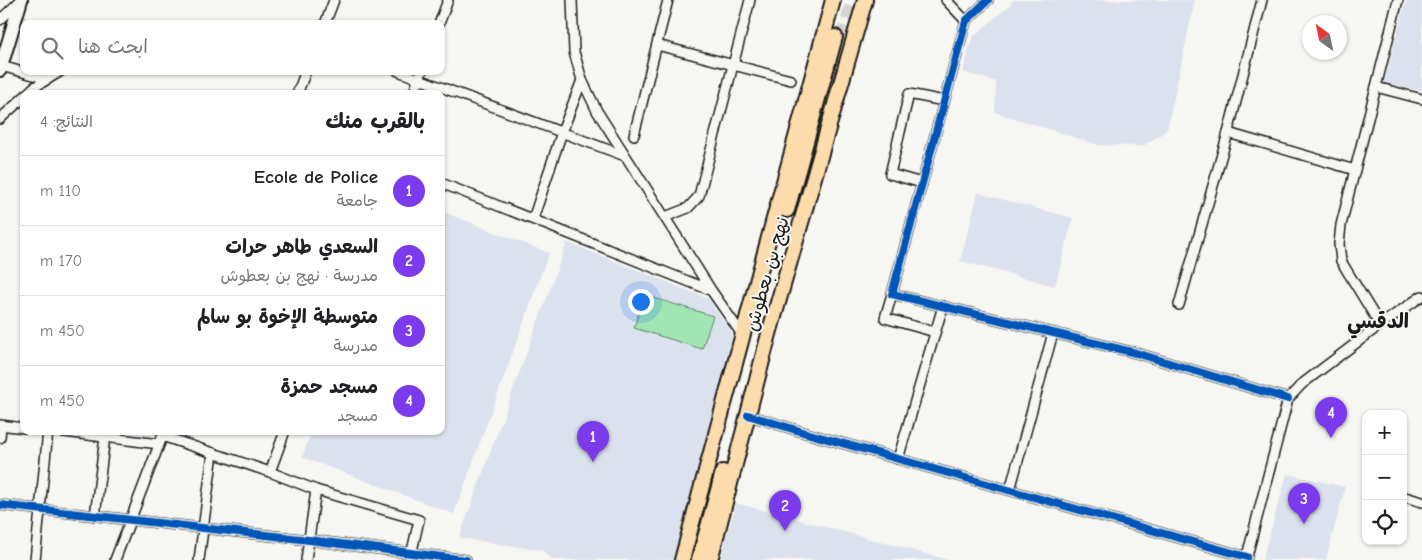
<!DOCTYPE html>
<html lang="ar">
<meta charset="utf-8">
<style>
body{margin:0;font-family:"Comic Neue","Playpen Sans Arabic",sans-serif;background:#f6f6f6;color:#202124;direction:rtl}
.controls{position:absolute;right:15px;bottom:15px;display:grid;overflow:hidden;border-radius:10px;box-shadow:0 1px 4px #0004}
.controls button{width:45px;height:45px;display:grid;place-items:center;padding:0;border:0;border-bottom:1px solid #e0e0e0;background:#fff;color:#202124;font:25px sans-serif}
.compass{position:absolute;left:1302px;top:15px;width:45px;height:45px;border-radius:50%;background:#fff;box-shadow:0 1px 4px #0004;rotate:327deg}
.you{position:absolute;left:640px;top:301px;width:18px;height:18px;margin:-12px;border:4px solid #fff;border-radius:50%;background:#1a73e8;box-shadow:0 0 0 8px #1a73e833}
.badge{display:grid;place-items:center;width:32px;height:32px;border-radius:50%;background:#7c3aed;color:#fff;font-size:16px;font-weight:700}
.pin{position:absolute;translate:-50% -41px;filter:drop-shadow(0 1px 2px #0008)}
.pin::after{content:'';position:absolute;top:26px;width:18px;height:15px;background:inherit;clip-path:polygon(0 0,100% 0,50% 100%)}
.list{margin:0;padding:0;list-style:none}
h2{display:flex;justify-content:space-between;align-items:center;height:65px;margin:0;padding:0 20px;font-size:21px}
h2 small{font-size:16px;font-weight:400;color:#757577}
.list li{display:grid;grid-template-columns:32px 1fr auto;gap:15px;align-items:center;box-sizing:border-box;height:70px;padding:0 20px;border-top:1px solid #e0e0e0}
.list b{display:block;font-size:19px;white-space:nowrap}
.list p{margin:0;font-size:16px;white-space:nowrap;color:#757577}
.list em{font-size:16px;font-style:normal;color:#757577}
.icon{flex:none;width:28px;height:28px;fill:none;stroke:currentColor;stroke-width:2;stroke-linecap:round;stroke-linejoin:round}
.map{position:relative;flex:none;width:1422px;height:560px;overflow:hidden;direction:ltr}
.search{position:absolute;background:#fff;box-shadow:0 1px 4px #0004;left:20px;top:20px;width:425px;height:55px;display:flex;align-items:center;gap:12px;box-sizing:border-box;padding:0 18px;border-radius:10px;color:#757577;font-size:19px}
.panel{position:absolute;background:#fff;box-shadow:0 1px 4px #0004;left:20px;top:90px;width:425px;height:345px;border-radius:10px;direction:rtl}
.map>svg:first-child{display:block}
.built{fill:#dce2ed}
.green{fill:#a0e6b3;stroke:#5e8168}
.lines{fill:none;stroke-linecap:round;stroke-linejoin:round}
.primary-tunnel{stroke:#d5d5d2;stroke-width:14;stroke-dasharray:14 7;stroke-linecap:butt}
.street-casing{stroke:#1c1c1c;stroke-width:12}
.secondary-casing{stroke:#1c1c1c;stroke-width:16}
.primary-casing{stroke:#1c1c1c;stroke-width:18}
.street{stroke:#f6f6f2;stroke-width:9}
.secondary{stroke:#f6f6f2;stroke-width:12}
.primary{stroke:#fcdcac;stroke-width:14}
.cycleway-casing{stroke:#f6f6f2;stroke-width:11}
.cycleway{stroke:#0057b8;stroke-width:8}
.labels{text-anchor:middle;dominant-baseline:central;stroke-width:4;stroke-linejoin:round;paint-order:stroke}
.street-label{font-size:19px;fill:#1c1c1c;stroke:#f6f6f2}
.neighbourhood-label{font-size:20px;font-weight:bold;fill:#1c1c1c;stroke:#f6f6f2}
</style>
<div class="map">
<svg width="1422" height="560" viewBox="0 0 1422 560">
<rect width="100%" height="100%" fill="#f6f6f2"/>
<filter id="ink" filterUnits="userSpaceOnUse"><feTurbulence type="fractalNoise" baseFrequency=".02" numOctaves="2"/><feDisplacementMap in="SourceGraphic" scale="10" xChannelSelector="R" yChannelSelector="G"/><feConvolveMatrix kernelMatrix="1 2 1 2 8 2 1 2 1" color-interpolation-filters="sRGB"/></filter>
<g filter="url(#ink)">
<g class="built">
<polygon points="1013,0 1195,0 1167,130 1143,146 1098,145 995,112 996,82 963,72 972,38 1010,5"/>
<polygon points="1406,0 1422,0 1422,91 1384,83"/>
<polygon points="978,193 1073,218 1055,286 960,261"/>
<polygon points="441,211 549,253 454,514 302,457 312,431 441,431"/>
<polygon points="567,242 709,299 732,333 729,354 673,560 553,560 541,550 459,538"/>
<polygon points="1287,474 1345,487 1326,560 1262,560"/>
<polygon points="736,503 949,560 720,560"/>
</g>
<polygon class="green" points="644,295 713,316 702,349 634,328"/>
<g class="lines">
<polyline class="primary-tunnel" points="842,40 853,0"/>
<defs>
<g id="street">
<polyline points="572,0 574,52 582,80 597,111 711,290 743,336"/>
<polyline points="946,0 966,21"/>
<polyline points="988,0 966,21 892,294 1136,353 1288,399"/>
<polyline points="1262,0 1228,133 1355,170"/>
<polyline points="0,20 20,1"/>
<polyline points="325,24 334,0"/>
<polyline points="439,24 448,0"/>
<polyline points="657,45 791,80"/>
<polyline points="1,66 48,79"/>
<polyline points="398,71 625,156"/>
<polyline points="1376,87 1422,99"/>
<polyline points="27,94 33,88 61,71"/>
<polyline points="297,94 306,71"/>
<polyline points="413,94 422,71"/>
<polyline points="0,119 24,97"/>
<polyline points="634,135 668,0"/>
<polyline points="441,183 710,290"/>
<polyline points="922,183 890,174 909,94 944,101"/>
<polyline points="665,217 688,208 699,196 750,0"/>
<polyline points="533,219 562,132 582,80"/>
<polyline points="892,294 885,318 935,332"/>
<polyline points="1179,305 1228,133"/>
<polyline points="1380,325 1341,261 1339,244 1341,225 1398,0"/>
<polyline points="748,415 806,433 1247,557"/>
<polyline points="0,425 24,428"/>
<polyline points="57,431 159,444"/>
<polyline points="162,436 270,472 316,490 419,520 410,560"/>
<polyline points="0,438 1,426"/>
<polyline points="898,459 943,306"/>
<polyline points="270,472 285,431"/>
<polyline points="1010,490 1053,333"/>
<polyline points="1405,497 1422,502"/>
<polyline points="0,505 309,540 466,560"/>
<polyline points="95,516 105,437"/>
<polyline points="35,560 48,431"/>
<polyline points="115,560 164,432"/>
<polyline points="199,560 213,453"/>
<polyline points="306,560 316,490"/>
<polyline points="1246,560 1288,399 1302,384 1380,325 1422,296"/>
</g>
<polyline id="secondary" points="0,70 21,0"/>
<g id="primary">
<polyline points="787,210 835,37"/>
<polyline points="682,560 833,0"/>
<polyline points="699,560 723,472"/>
<polyline points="710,560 769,334 865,0"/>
</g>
</defs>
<use href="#street" class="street-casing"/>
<use href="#secondary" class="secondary-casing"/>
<use href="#primary" class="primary-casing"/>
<use href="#street" class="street"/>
<use href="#secondary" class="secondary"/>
<use href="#primary" class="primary"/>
<defs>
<g id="cycleway">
<polyline points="988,0 966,21 892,294 1136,353 1288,399"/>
<polyline points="748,415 806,433 1247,557"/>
<polyline points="0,505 309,540 466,560"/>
</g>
</defs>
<use href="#cycleway" class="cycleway-casing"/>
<use href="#cycleway" class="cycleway"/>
</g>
</g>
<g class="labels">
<g class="street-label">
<text transform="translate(767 274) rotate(-74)">نهج بن بعطوش</text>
</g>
<g class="neighbourhood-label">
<text x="1378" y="321">الدقسي</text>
</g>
</g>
</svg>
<div class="controls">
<button>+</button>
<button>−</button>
<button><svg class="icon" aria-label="locate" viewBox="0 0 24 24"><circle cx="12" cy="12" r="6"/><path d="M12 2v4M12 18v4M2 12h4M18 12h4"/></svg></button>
</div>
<svg class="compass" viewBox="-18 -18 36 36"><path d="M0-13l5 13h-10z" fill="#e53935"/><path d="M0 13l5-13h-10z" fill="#757577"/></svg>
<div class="you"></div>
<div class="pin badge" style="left:593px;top:462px">1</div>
<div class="pin badge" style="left:785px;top:531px">2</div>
<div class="pin badge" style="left:1304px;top:524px">3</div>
<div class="pin badge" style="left:1331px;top:438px">4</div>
<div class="search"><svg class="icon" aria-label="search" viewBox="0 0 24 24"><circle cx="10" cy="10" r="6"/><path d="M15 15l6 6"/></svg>ابحث هنا</div>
<section class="panel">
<h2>بالقرب منك<small>النتائج: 4</small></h2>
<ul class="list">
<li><span class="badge">1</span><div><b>Ecole de Police</b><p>جامعة</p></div><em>110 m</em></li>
<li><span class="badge">2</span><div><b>السعدي طاهر حرات</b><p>مدرسة · نهج بن بعطوش</p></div><em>170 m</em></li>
<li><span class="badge">3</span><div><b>متوسطة الإخوة بو سالم</b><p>مدرسة</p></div><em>450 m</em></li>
<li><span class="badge">4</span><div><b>مسجد حمزة</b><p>مسجد</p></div><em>450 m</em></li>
</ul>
</section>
</div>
